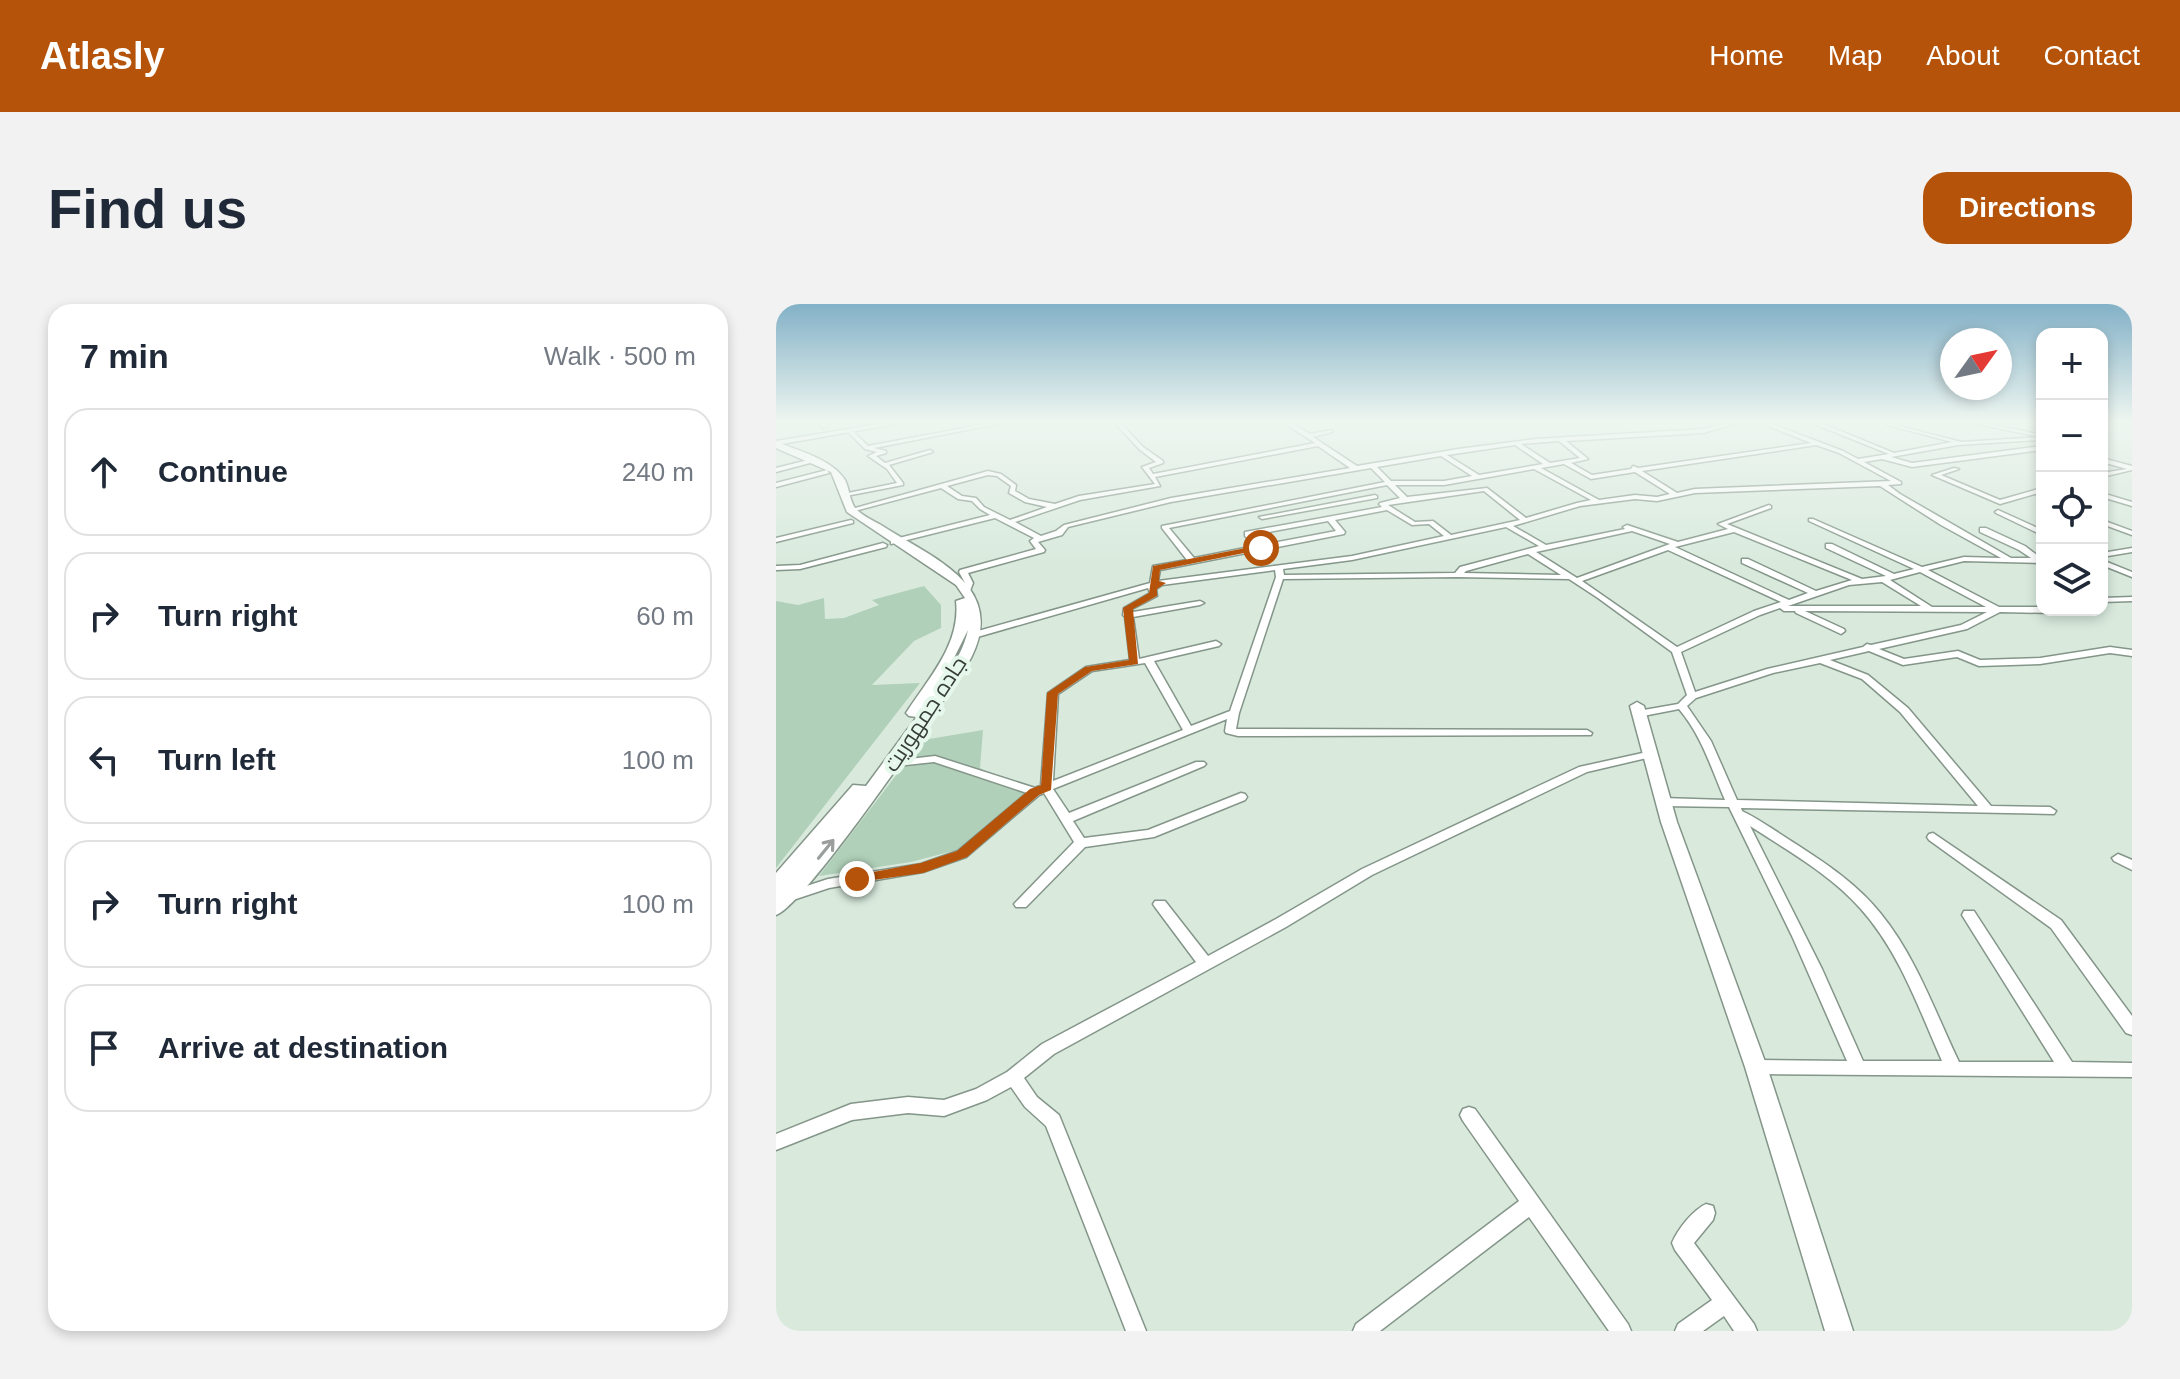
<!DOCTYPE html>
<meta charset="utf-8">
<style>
body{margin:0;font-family:Helvetica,Cairo,sans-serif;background:#f2f2f3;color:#1f2937}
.controls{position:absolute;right:24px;top:24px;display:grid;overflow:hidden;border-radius:16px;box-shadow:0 4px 12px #0003}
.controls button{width:72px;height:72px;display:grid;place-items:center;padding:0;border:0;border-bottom:2px solid #e0e1e3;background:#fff;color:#1f2937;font:40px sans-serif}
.compass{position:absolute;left:1164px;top:24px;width:72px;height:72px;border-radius:50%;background:#fff;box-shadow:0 4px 12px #0003;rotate:57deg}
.stop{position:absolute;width:24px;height:24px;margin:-18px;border:6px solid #b45309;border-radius:50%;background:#fff}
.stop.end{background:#b45309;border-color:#fff;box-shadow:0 2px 8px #0008}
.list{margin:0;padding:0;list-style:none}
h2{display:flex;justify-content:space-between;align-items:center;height:104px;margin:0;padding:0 32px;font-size:34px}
h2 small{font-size:26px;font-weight:400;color:#747a83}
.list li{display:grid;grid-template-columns:52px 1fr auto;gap:24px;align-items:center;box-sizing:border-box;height:128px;margin:0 16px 16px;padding:0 16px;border:2px solid #e0e1e3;border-radius:24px}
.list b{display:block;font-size:30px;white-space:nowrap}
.list em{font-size:26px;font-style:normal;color:#747a83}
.icon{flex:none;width:44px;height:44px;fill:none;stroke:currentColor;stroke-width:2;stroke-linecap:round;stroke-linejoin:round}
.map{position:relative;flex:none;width:1356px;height:1027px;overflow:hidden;border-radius:24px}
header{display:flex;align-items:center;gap:48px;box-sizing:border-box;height:112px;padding:0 40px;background:#b45309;color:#fff}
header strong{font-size:38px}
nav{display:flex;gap:44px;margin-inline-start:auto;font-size:28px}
.intro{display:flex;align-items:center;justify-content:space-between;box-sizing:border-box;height:192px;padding:0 48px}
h1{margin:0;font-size:56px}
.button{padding:20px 36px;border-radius:24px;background:#b45309;color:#fff;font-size:28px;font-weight:700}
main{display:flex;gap:48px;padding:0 48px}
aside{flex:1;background:#fff;border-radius:24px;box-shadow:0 4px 12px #0003}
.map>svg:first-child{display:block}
.green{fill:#b0d0b9}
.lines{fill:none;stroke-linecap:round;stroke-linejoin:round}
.minor-casing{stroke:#849589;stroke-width:3}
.tertiary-casing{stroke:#849589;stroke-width:3}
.secondary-casing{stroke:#849589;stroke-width:3}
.minor{fill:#fff;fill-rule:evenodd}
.tertiary{fill:#fff;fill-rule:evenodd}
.secondary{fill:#fff;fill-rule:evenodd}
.oneway{stroke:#9a9e9c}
.route{fill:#b45309}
.labels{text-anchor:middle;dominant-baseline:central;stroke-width:8;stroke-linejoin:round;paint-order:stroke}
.far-street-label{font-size:22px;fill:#363d38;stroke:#e6f7eb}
</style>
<header>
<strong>Atlasly</strong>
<nav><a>Home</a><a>Map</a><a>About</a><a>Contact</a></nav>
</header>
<div class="intro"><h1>Find us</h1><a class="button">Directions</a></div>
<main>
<aside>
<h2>7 min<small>Walk · 500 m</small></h2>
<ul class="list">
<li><svg class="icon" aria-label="ahead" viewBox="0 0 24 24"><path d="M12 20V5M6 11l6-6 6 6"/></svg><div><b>Continue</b></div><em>240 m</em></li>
<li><svg class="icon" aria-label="right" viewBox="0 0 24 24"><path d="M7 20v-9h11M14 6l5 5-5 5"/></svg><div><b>Turn right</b></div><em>60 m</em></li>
<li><svg class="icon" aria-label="left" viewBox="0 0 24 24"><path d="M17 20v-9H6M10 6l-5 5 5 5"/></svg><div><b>Turn left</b></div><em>100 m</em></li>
<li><svg class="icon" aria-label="right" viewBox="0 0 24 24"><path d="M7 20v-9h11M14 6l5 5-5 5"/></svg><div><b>Turn right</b></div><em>100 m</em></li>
<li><svg class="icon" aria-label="arrive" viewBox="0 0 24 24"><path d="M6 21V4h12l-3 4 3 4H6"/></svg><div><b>Arrive at destination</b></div></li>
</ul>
</aside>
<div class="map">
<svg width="1356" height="1027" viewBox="0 0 1356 1027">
<rect width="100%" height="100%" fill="#d9eadd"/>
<g class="green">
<polygon points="148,282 165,301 165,324 138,337 96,381 144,379 0,564 0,297 22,301 48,294 49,315 68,314 103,301 96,296"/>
<polygon points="207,426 204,464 255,489 188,544 135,558 43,572 147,436"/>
</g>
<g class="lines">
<defs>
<g id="minor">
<polygon points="41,117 47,117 52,123 47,124"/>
<polygon points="225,117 237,117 98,144 110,147 110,149 100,152 109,159 154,146 157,148 113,161 127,179 127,181 70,192 67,190 121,179 111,165 92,152 101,148 89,145 73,129 73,127 77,127 92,142"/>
<path d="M337 117H343L367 143 387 157V159L373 164 377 170 539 139 505 117H512L534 130 556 126V128L537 133 581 162 682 145 759 135 928 125 958 117H967L928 129 790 137 812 155 795 159 816 171 855 165 857 162 862 164 1035 139 980 117H988L1067 147 1082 155 1113 150 1036 119V117H1040L1118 149 1176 138 1108 120V118L1185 138 1266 133 1264 136 1182 141 1115 153 1136 159 1266 142V146L1136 163 1106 155 1088 158 1125 178V180L1112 181 1124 190 1235 254H1255L1243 246 1204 228V224H1210L1249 242 1266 255V259L1188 257 1152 266 1223 303H1266V306H1281L1277 309 1224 308 1191 325 1103 345 1128 355 1182 347 1204 356 1264 354 1334 343 1356 346V352L1334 349 1264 360 1203 362 1181 353 1127 361 1093 347 1054 356 1092 371 1132 404 1215 502 1274 503 1280 507 1278 510 965 504 966 507C981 514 995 524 1009 533 1043 555 1079 577 1105 610 1140 653 1159 708 1183 758H1278L1186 611 1188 607H1198L1296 758 1356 759V773L980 770 974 768 972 763 974 758 980 756 1071 757 1016 632 953 503 887 502 881 498 887 494 949 496C935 464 926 432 903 405L862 413 857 410 862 407 902 400 911 391 896 348 822 294 793 275 681 273 507 275 463 409 460 425 811 426 816 429 815 431 462 432 450 429 449 427 451 415 277 485 293 509 420 458H428L430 460 428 462 297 517 308 534 372 526 465 489 469 490 471 493 469 496 378 533 309 543 250 603H240L238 600 298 538 268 489 263 491 190 553 147 568 53 584 14 597 9 595 7 592 9 589 52 575 145 560 182 547 251 489 158 458 120 462 116 461 114 459 116 457 159 452 259 484 265 481 272 389 310 363 354 356 349 313 347 311 348 304 374 289 372 284 198 334 194 331 195 329 374 279 377 262 411 256 386 224V222L609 178 595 164 395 198 292 223 286 231 262 238 269 246 268 248 192 269 197 279 194 287H191L187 285 189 279 183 268 184 266 260 245 254 237 258 234 219 214 115 240V236L214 211 204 205 196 197 182 195 165 184 75 208 72 206 212 167 225 170 240 181 239 187 253 195 279 200 303 192 379 180 366 163 380 158 363 145ZM783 137 804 154 774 159 745 140ZM739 141 767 160 703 171 671 151ZM1040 141 1063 149 1115 177 919 185 901 189 866 167ZM542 142 574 164 395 194 288 221 280 227 265 232 239 218 304 196 384 182 379 173ZM665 152 696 172 668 177H615L601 163ZM788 160 815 175 859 168 894 190 881 193 859 191 823 196 765 164ZM758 165 815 196 801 199 750 214 711 184 631 193 619 181H668ZM212 171 221 172 235 182 233 189 249 198 271 203 234 216 208 203 200 194 186 192 171 182ZM611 181 624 194 604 199 603 200 606 203 469 228V232L479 242 418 254 393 224ZM1104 182 1165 221 1225 254 1188 253 1146 263 1037 215H1033V217L1138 265 1118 270 1056 240H1050V244L1110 272 1086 275 951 220 995 204V202L993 201 942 220 952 225 902 238 851 221 847 223 849 225 770 241 737 222 804 202 859 195 881 197 919 189ZM708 187 744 216 675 231 657 217 639 218 612 201ZM611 206 636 221 653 220 668 232 576 252 382 277 384 266 568 230 569 228 559 216ZM552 217 560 227 486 241 477 231ZM730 223 763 242 684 263 679 269 508 271 507 265 576 256ZM856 227 894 240 801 274 760 248ZM958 228 1076 276 1040 287 972 255H966V259L1032 289 1013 296 899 243ZM892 246 1005 298 978 307 901 343 806 277ZM752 250 785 271 688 269 690 267ZM499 266 500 273 454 407 415 422 378 357 443 342 445 340 440 337 363 355 357 313 424 301 428 299 424 297 357 308 356 305 381 292 380 285 386 281ZM1144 268 1210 303H1156L1114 276ZM1106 278 1145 302H1012L1073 281ZM1004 304 1008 307H1019L1020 309 1065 330 1069 327 1068 325 1029 307 1211 308 1185 321 1095 341 1091 340 1087 343 991 365 919 388 905 348 984 311ZM369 359 407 426 277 477 282 390 316 367ZM1044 359 1086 375 1124 408 1202 502 961 496 935 437 911 402 920 394 997 369ZM974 522C1012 547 1054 570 1084 604 1123 647 1143 705 1166 757H1087L1046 665Z"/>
<polygon points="1187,117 1199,117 1262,130 1259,132"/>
<polygon points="1326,154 1356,162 1356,166 1326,173 1326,169 1351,165 1326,158"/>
<polygon points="32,156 34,159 0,168 0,164"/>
<polygon points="1178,164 1183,165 1165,171 1224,196 1266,184 1266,188 1224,200 1156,171"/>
<polygon points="51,166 53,169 0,183 0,179"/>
<polygon points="1326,189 1356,198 1356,202 1326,193"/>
<polygon points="599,191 601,192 601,194 486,215 483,213"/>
<polygon points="1222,206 1266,226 1266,231 1220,209 1219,208"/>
<polygon points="75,216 77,217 77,219 0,238 0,234"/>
<polygon points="1326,216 1356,227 1356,231 1326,220"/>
<polygon points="107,239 111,241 110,243 24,265 0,266 0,262 24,261"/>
<polygon points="1356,244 1356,248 1326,253 1326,249"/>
<polygon points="1326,256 1356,268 1356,273 1326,261"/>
<polygon points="1356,293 1356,297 1326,298 1326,294"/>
<polygon points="871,448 875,449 876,451 875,453 811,468 596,571 510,623 278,750 248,774 261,793 283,811 370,1027 350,1027 270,822 249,803 235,783 211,796 168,812 132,809 76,816 0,846 0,830 75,800 132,793 168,796 200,785 231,768 266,740 420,658 379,603 377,600 379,597 389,597 432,652 500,615 586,565 803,463"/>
<polygon points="1157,529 1285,616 1356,712 1356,731 1350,729 1275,624 1153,536 1151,533 1153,530"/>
<polygon points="1342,550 1356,556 1356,566 1338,557 1336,554"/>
<polygon points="693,803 699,805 852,1020 855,1027 833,1027 753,913 604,1027 577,1027 580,1020 743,897 687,817 684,811 687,805"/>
<path d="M930 900 937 902 939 909 937 916 918 939 978 1020 981 1027H958L948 1012 927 1027H899L902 1020 936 996 899 946 896 939C902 925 917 906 930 900Z"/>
</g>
<g id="tertiary">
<polygon points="121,117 137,117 0,141 0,137"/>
<polygon points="861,398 868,402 901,518 991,763 1077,1027 1049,1027 969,763 885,518 854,402"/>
</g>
<path id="secondary" d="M0 138C22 146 57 156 69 176 73 184 74 197 79 204 85 211 98 217 105 221 156 254 232 281 195 354 173 391 28 603 0 611V569L77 481 90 482 137 418 141 413 133 412 130 409C152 375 185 340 180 297L189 294 180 281 71 208 55 168 0 144ZM192 326C188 344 179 359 168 374Z"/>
</defs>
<use href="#minor" class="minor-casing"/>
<use href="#tertiary" class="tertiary-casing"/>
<use href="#secondary" class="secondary-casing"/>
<use href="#minor" class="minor"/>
<use href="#tertiary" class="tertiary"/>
<use href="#secondary" class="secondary"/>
</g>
<defs><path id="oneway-shaft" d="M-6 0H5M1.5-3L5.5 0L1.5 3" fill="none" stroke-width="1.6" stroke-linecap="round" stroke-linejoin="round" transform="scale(2)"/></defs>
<use class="oneway" href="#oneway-shaft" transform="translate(50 545) rotate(-51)"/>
<linearGradient id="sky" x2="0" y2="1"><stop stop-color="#83b1c7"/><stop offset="0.45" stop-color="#eef6f0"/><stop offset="1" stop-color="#eef6f0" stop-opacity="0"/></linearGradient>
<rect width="1356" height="261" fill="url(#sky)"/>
<polygon class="route" points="485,241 488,245 384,266 383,277 390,279 381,285 381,292 357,305 362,360 316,367 282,390 275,486 263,491 191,553 147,569 76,579 76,572 145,559 181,547 254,485 265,481 271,389 309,363 353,356 347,304 373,289 377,262"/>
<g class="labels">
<g class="far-street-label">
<text transform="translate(149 410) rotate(-57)">جاده جمهوریت</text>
</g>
</g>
</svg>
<div class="controls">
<button>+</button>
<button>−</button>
<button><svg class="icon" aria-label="locate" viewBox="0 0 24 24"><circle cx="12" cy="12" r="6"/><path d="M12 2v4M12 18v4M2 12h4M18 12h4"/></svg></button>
<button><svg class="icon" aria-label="layers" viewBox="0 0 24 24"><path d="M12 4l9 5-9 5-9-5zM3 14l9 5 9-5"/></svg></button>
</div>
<svg class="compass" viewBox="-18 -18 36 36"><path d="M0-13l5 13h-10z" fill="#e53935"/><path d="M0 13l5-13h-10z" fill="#747a83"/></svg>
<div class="stop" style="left:485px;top:244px"></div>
<div class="stop end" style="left:81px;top:575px"></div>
</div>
</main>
